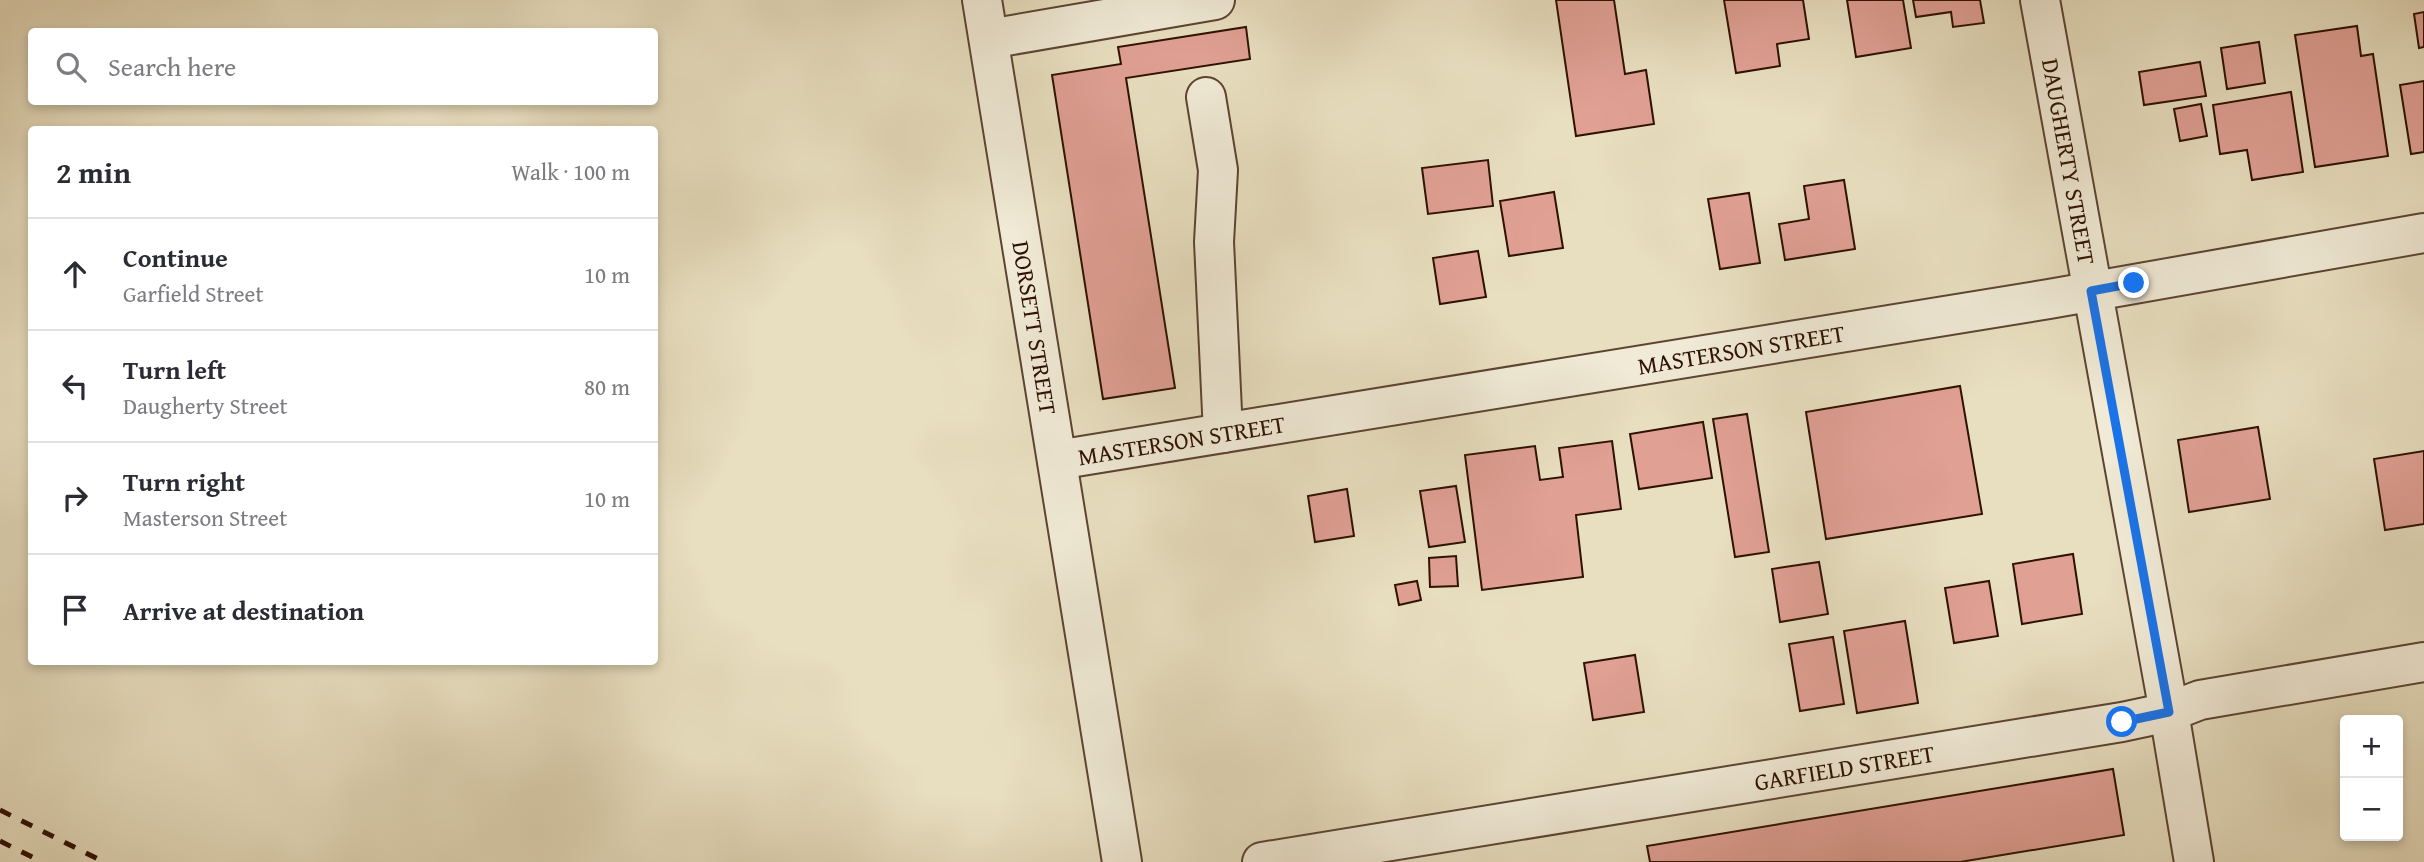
<!DOCTYPE html>
<meta charset="utf-8">
<style>
body{margin:0;font-family:"Gentium Book Plus",serif;background:#f2f2f3;color:#2b2b33}
.controls{position:absolute;right:21px;bottom:21px;display:grid;overflow:hidden;border-radius:7px;box-shadow:0 4px 10px #0003}
.controls button{width:63px;height:63px;display:grid;place-items:center;padding:0;border:0;border-bottom:2px solid #e1e1e2;background:#fff;color:#2b2b33;font:35px sans-serif}
.stop{position:absolute;width:21px;height:21px;margin:-16px;border:5px solid #1a73e8;border-radius:50%;background:#fff}
.stop.end{background:#1a73e8;border-color:#fff;box-shadow:0 2px 7px #0008}
.list{margin:0;padding:0;list-style:none}
h2{display:flex;justify-content:space-between;align-items:center;height:91px;margin:0;padding:0 28px;font-size:30px}
h2 small{font-size:23px;font-weight:400;color:#7c7c81}
.list li{display:grid;grid-template-columns:46px 1fr auto;gap:21px;align-items:center;box-sizing:border-box;height:112px;padding:0 28px;border-top:2px solid #e1e1e2}
.list b{display:block;font-size:26px;white-space:nowrap}
.list p{margin:0;font-size:23px;white-space:nowrap;color:#7c7c81}
.list em{font-size:23px;font-style:normal;color:#7c7c81}
.icon{flex:none;width:38px;height:38px;fill:none;stroke:currentColor;stroke-width:2;stroke-linecap:round;stroke-linejoin:round}
.map{position:relative;flex:none;width:2424px;height:862px;overflow:hidden}
.search{position:absolute;background:#fff;box-shadow:0 4px 10px #0003;left:28px;top:28px;width:630px;height:77px;display:flex;align-items:center;gap:18px;box-sizing:border-box;padding:0 24px;border-radius:7px;color:#7c7c81;font-size:26px}
.panel{position:absolute;background:#fff;box-shadow:0 4px 10px #0003;left:28px;top:126px;width:630px;height:539px;border-radius:7px}
.map>svg:first-child{display:block}
.building{fill:#e0a094;stroke:#2e1101;stroke-width:2}
.lines{fill:none;stroke-linecap:round;stroke-linejoin:round}
.minor-casing{stroke:#5c4431;stroke-width:42}
.minor{stroke:#f0ead6;stroke-width:38}
.rail{stroke:#2e1101;stroke-width:5;stroke-dasharray:12 12;stroke-linecap:butt}
.route{stroke:#1a73e8;stroke-width:9}
.labels{text-anchor:middle;dominant-baseline:central;stroke-width:5;stroke-linejoin:round;paint-order:stroke}
.street-label{font-size:24px;fill:#2e1101;stroke:#f0ead6}
</style>
<div class="map">
<svg width="2424" height="862" viewBox="0 0 2424 862">
<rect width="100%" height="100%" fill="#e8dfc0"/>
<filter id="stains"><feTurbulence type="fractalNoise" baseFrequency=".00286" numOctaves="4"/><feColorMatrix values="0 0 0 0 .2 0 0 0 0 .09 0 0 0 0 .02 0 0 0 .5 -.17"/></filter>
<radialGradient id="worn" r=".72"><stop offset=".6" stop-color="#630" stop-opacity="0"/><stop offset="1" stop-color="#630" stop-opacity=".3"/></radialGradient>
<g class="building">
<polygon points="1556,0 1614,0 1625,74 1646,70 1654,124 1576,136"/>
<polygon points="1724,0 1803,0 1809,39 1777,44 1780,66 1736,73"/>
<polygon points="1847,0 1903,0 1911,48 1856,57"/>
<polygon points="1913,0 1980,0 1984,23 1953,27 1951,12 1916,17"/>
<polygon points="2424,12 2424,47 2419,48 2414,14"/>
<polygon points="2357,26 2361,56 2373,54 2388,156 2315,167 2295,35"/>
<polygon points="1246,27 1250,59 1126,78 1175,388 1103,399 1052,75 1121,64 1118,47"/>
<polygon points="2259,42 2265,83 2227,89 2221,48"/>
<polygon points="2200,62 2206,96 2144,105 2139,72"/>
<polygon points="2424,81 2424,152 2411,154 2400,85"/>
<polygon points="2291,92 2303,172 2252,180 2247,150 2220,154 2213,105"/>
<polygon points="2201,104 2207,136 2180,141 2174,109"/>
<polygon points="1488,160 1493,206 1428,214 1422,168"/>
<polygon points="1844,180 1855,249 1785,260 1779,224 1809,219 1804,186"/>
<polygon points="1554,192 1563,248 1509,256 1500,201"/>
<polygon points="1749,193 1760,263 1720,269 1708,199"/>
<polygon points="1478,251 1486,297 1440,304 1433,258"/>
<polygon points="1960,386 1982,514 1826,539 1806,412"/>
<polygon points="1747,414 1769,552 1735,557 1713,419"/>
<polygon points="1703,422 1712,478 1639,489 1630,434"/>
<polygon points="2258,427 2270,499 2189,512 2178,440"/>
<polygon points="1612,441 1621,509 1576,515 1583,577 1482,590 1465,455 1535,446 1540,480 1563,477 1559,448"/>
<polygon points="2424,451 2424,524 2385,530 2374,459"/>
<polygon points="1456,486 1465,542 1429,547 1420,491"/>
<polygon points="1347,489 1354,536 1315,542 1308,496"/>
<polygon points="2073,554 2082,614 2022,624 2013,564"/>
<polygon points="1456,556 1458,586 1430,587 1429,558"/>
<polygon points="1819,562 1828,614 1780,622 1772,569"/>
<polygon points="1417,581 1421,600 1399,605 1395,585"/>
<polygon points="1989,581 1998,636 1954,643 1945,588"/>
<polygon points="1905,621 1918,703 1857,713 1844,631"/>
<polygon points="1833,637 1844,704 1800,711 1789,644"/>
<polygon points="1635,655 1644,712 1593,720 1584,663"/>
<polygon points="2113,769 2124,835 1960,862 1650,862 1647,846"/>
</g>
<g class="lines">
<defs>
<g id="minor">
<path id="s1" d="M982 0 1122 862"/>
<path id="s2" d="M2040 0 2169 712 2194 862"/>
<polyline points="989,39 1215,0"/>
<polyline points="1206,97 1218,170 1214,242 1223,433"/>
<path id="s3" d="M1057 460 2049 299 2424 233"/>
<path id="s4" d="M1262 862 2122 722 2169 712 2200 700 2424 662"/>
</g>
</defs>
<use href="#minor" class="minor-casing"/>
<use href="#minor" class="minor"/>
<g class="rail">
<polyline points="0,810 104,862"/>
<polyline points="0,841 42,862"/>
</g>
</g>
<g class="lines">
<polyline class="route" points="2122,722 2169,712 2091,291 2134,283"/>
</g>
<g class="labels">
<g class="street-label">
<text stroke="none"><textPath href="#s2" startOffset="164">DAUGHERTY STREET</textPath></text>
<text stroke="none"><textPath href="#s1" startOffset="332">DORSETT STREET</textPath></text>
<text stroke="none"><textPath href="#s3" startOffset="693">MASTERSON STREET</textPath></text>
<text stroke="none"><textPath href="#s3" startOffset="126">MASTERSON STREET</textPath></text>
<text stroke="none"><textPath href="#s4" startOffset="590">GARFIELD STREET</textPath></text>
</g>
</g>
<rect width="100%" height="100%" filter="url(#stains)"/>
<rect width="100%" height="100%" fill="url(#worn)"/>
</svg>
<div class="controls">
<button>+</button>
<button>−</button>
</div>
<div class="stop" style="left:2122px;top:722px"></div>
<div class="stop end" style="left:2134px;top:283px"></div>
<div class="search"><svg class="icon" aria-label="search" viewBox="0 0 24 24"><circle cx="10" cy="10" r="6"/><path d="M15 15l6 6"/></svg>Search here</div>
<section class="panel">
<h2>2 min<small>Walk · 100 m</small></h2>
<ul class="list">
<li><svg class="icon" aria-label="ahead" viewBox="0 0 24 24"><path d="M12 20V5M6 11l6-6 6 6"/></svg><div><b>Continue</b><p>Garfield Street</p></div><em>10 m</em></li>
<li><svg class="icon" aria-label="left" viewBox="0 0 24 24"><path d="M17 20v-9H6M10 6l-5 5 5 5"/></svg><div><b>Turn left</b><p>Daugherty Street</p></div><em>80 m</em></li>
<li><svg class="icon" aria-label="right" viewBox="0 0 24 24"><path d="M7 20v-9h11M14 6l5 5-5 5"/></svg><div><b>Turn right</b><p>Masterson Street</p></div><em>10 m</em></li>
<li><svg class="icon" aria-label="arrive" viewBox="0 0 24 24"><path d="M6 21V4h12l-3 4 3 4H6"/></svg><div><b>Arrive at destination</b></div></li>
</ul>
</section>
</div>
